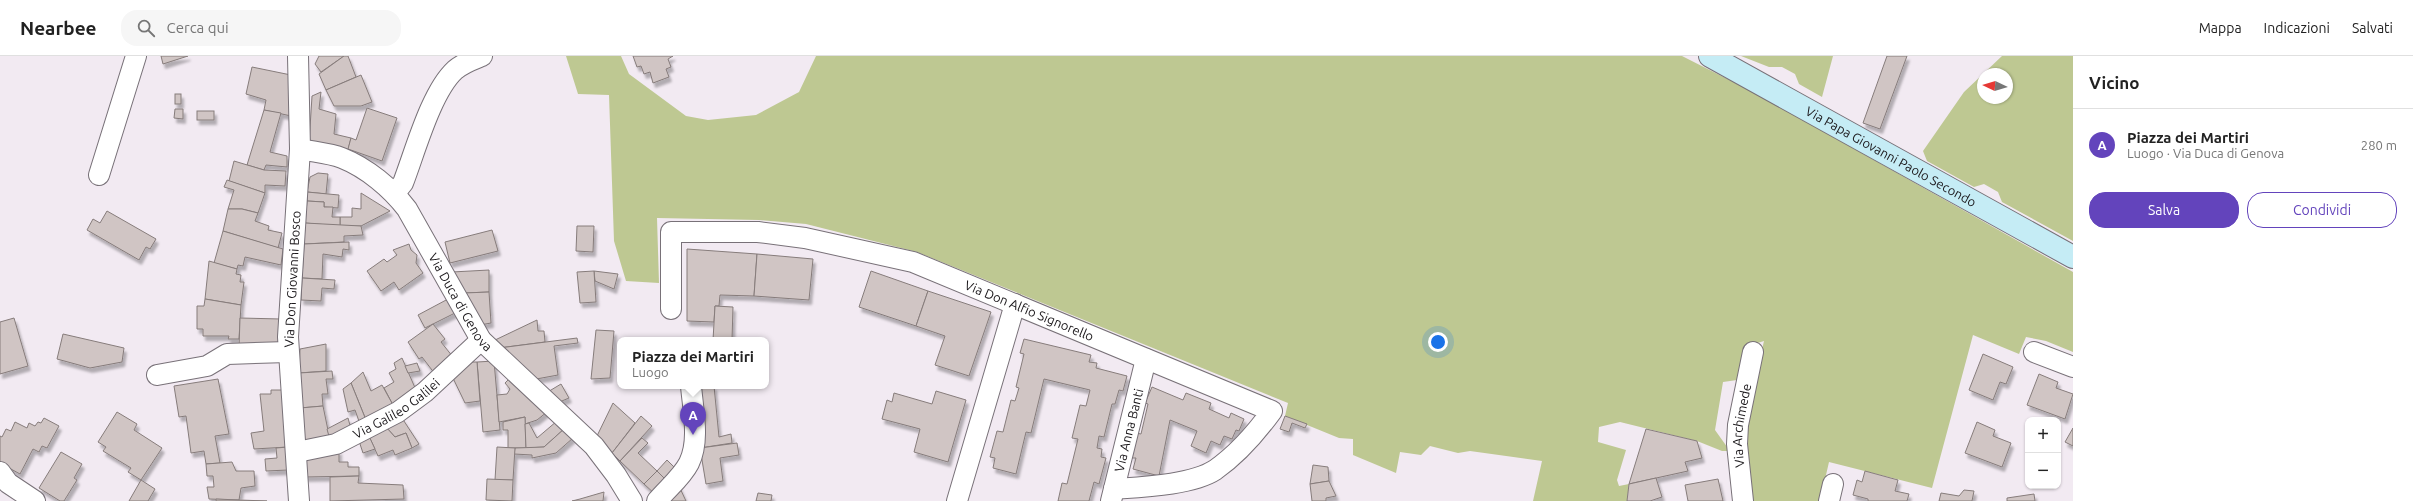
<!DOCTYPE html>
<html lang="it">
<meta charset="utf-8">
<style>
body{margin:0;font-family:Ubuntu,sans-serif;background:#f6f6f6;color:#222}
.controls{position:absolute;right:12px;bottom:12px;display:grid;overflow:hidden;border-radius:8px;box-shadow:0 1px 3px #0004}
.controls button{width:36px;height:36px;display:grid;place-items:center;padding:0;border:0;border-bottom:1px solid #e0e0e0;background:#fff;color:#222;font:20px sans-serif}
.compass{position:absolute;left:1977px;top:12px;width:36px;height:36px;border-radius:50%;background:#fff;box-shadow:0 1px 3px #0004;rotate:274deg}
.you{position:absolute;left:1438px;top:286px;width:14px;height:14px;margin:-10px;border:3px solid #fff;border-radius:50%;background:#1a73e8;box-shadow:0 0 0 6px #1a73e833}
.badge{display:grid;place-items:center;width:26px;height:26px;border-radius:50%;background:#6344bc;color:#fff;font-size:13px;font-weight:700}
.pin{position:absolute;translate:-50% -33px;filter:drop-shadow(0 1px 2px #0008)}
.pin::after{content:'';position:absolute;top:21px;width:14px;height:12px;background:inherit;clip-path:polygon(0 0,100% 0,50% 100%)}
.popup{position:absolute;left:617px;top:281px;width:152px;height:52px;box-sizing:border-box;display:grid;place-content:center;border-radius:8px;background:#fff;filter:drop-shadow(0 1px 3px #0005);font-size:13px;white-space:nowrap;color:#767676}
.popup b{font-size:15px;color:#222}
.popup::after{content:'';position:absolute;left:50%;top:100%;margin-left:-8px;border:8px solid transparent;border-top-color:#fff}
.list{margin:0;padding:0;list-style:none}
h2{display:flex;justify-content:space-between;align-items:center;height:52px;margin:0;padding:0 16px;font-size:17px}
h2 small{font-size:13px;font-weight:400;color:#767676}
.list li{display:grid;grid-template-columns:26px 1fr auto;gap:12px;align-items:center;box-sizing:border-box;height:72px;padding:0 16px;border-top:1px solid #e0e0e0}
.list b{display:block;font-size:15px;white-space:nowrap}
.list p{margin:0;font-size:13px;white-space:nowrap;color:#767676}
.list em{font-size:13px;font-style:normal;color:#767676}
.actions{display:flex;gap:8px;padding:12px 16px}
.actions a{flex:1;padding:9px 0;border:1px solid #6344bc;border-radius:16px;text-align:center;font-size:14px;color:#6344bc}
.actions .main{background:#6344bc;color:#fff}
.icon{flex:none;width:22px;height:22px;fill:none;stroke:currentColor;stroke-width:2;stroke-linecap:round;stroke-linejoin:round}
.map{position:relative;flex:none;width:2073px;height:445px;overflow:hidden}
header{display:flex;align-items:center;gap:24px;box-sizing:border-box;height:56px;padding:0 20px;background:#fff;border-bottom:1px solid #e0e0e0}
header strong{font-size:19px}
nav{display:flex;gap:22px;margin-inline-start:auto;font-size:14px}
.search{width:280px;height:36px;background:#f6f6f6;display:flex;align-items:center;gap:10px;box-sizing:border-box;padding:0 14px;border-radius:16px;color:#767676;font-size:15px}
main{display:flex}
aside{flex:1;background:#fff}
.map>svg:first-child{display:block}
.green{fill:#bec892}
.building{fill:#d0c5c4;stroke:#867c7b;filter:url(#shadow)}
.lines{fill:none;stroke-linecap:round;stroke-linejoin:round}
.minor-casing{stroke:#787178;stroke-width:22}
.secondary-casing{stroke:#787178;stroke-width:24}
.minor{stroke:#fff;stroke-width:20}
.secondary{stroke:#c5ecf5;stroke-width:22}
.labels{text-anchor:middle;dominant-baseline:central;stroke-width:3.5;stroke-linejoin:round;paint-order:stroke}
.street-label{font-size:13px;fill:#1a171a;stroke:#fff}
</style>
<header>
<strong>Nearbee</strong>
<div class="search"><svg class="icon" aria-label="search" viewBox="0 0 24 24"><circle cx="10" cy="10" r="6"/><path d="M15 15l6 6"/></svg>Cerca qui</div>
<nav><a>Mappa</a><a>Indicazioni</a><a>Salvati</a></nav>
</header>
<main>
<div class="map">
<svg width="2073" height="445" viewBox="0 0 2073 445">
<defs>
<filter id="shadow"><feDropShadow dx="2.5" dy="4.5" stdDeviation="1" flood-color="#0004"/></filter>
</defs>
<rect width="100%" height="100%" fill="#f2eaf2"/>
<g class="green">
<polygon points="566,0 621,0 629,18 686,60 708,64 756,59 799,36 816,0 1682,0 1753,36 2073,216 2073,296 2046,285 2026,281 2019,298 1973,279 1932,432 1829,406 1820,445 1753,445 1745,365 1764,285 1745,291 1737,324 1723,326 1715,374 1730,395 1722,395 1697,385 1620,366 1599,371 1598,386 1626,394 1617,424 1619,430 1629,428 1627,445 1533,445 1542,405 1470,395 1458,397 1430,390 1421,399 1400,396 1396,417 1353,399 1353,383 1339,382 1285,360 1288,347 917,196 806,168 759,164 657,162 659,227 626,225 614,185 609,39 578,38"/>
<polygon points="1741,0 1833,0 1822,41 1799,28 1795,18 1782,11 1769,11"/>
<polygon points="2002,0 2073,0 2073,185 2002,146 1998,136 1984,128 1974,131 1927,105 1923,95 1964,36 1983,18 1983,42 2007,42 2007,18 1983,18"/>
</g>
<g class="building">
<polygon points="161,0 188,0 163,8"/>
<polygon points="319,0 344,0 321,16 315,8"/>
<polygon points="344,0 348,0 356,21 326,34 319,18"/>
<polygon points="633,0 673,0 668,3 671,11 666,13 669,21 653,27 650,16 644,18 641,10 637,11"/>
<polygon points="1887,0 1907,0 1880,73 1863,67"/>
<polygon points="252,11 291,19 291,60 264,54 266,44 246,38"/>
<polygon points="361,19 372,46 361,50 334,50 326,34"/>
<polygon points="321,36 319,53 336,58 334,78 351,82 347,98 309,88 312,40"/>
<rect x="175" y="38" width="6" height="10"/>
<polygon points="367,52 397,62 382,105 348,93 351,82 356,84"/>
<polygon points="175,53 183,53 183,63 174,62"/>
<polygon points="264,54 281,57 270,96 287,100 287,111 266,109 264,114 247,109"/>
<rect x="197" y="55" width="17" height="9"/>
<polygon points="234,105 264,114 286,115 285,130 265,129 265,137 229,125"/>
<polygon points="318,117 328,118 326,138 307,136 310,121"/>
<polygon points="227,124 265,137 258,157 242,153 228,153 234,134 224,131"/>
<polygon points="307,136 339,139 338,152 324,151 324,146 307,145"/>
<polygon points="361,137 390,155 361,170 340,170 340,161 352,161 352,152 361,153"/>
<polygon points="307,145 324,146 324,151 333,151 332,161 340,161 340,170 305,167"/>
<polygon points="228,153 242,153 258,157 255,165 269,170 268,174 282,177 278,192 223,175"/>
<polygon points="107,155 156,183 150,193 146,191 139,204 87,174 93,163 100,167"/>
<polygon points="305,167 361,170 363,179 344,180 344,186 304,188"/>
<polygon points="577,170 594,170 593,196 576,195"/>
<polygon points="492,174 498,195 450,207 445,186"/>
<polygon points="223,175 283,193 281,209 245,201 243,210 238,209 237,213 214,207"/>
<polygon points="349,186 349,194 343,193 342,201 323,198 322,223 302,222 304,188"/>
<polygon points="409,188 411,194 417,199 416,207 423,217 399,234 394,226 381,235 367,215 384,203 387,206 397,199 393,194"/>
<polygon points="687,193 757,198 754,240 720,239 719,250 715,250 714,266 687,265"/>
<polygon points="757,198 813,203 809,244 754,240"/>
<polygon points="209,205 237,213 236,218 241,219 240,226 244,226 241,249 205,243"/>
<polygon points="489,214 489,236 464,237 452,216"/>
<polygon points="594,215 618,218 614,233 595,225"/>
<polygon points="594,215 596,246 580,247 577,216"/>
<polygon points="871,215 928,235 916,270 859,251"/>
<polygon points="302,222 335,224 334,233 322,232 321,245 301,244"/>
<polygon points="928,235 991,256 969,320 935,309 945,280 916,270"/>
<polygon points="489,236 491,267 480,269 464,237"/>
<polygon points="205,243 241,249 239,283 228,283 229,280 203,280 203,273 197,273 197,250 204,250"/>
<polygon points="448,243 455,257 425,272 418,259"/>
<polygon points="715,250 733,251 732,284 713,284"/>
<polygon points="14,262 28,310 0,318 0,266"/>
<polygon points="240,262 281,263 280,291 239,292"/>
<polygon points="537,264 538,275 544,275 545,286 499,292 493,285"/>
<polygon points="433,268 445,283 441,286 453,301 435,318 422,301 419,303 408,286"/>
<polygon points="596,274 614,275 610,322 591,323"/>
<polygon points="63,278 124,292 122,306 90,312 57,303"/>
<polygon points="577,282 578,287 554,290 558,319 531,324 499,292"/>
<polygon points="1024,283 1091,299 1089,306 1097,307 1096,312 1127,320 1123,335 1119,334 1115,348 1112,348 1104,381 1099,380 1097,392 1102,393 1101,401 1106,402 1099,428 1094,426 1089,445 1058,445 1062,427 1067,428 1078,383 1072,382 1080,349 1086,350 1090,334 1044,323 1031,377 1026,376 1016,418 993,412 995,402 990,401 997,375 1003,376 1011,344 1015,345 1019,332 1016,331 1024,298 1020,297"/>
<polygon points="326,288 326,315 299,317 300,293"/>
<polygon points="1983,298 2013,311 2006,328 2000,326 1993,344 1969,334"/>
<polygon points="402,302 416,334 393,349 384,332 394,326 389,317 396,313 394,307"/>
<polygon points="494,305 500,374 483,376 477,306"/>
<polygon points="463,306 477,306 480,345 465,347 451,318"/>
<polygon points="417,307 420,315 408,317 405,310"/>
<polygon points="332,315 333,323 326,323 328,338 322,338 323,350 300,352 299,317"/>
<polygon points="363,316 371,335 382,329 393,349 366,364 351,327"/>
<polygon points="2039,318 2058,326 2056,332 2073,338 2065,363 2027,349"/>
<polygon points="510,322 547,356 537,364 525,368 525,361 499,366 497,339 507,338 510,333 505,327"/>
<polygon points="218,323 229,378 215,380 220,407 206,408 204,395 191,397 186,360 179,361 174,330"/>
<polygon points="351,327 366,364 360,368 355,354 348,356 343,333"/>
<polygon points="561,328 569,342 557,347 546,337"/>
<polygon points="697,330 714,330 719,381 731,378 732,387 700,392"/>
<polygon points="1152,331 1183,344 1186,337 1211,347 1209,353 1229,362 1231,357 1244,363 1239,375 1236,374 1232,383 1224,380 1220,389 1211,385 1206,397 1191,390 1197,375 1170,364 1159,420 1133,413 1136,402 1132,402 1136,377 1141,378 1148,348 1145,347"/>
<polygon points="271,334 283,334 288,391 254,393 251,377 264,375 260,338 271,338"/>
<polygon points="936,335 966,344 948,406 914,396 920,373 882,363 887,344 892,346 894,337 932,348"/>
<polygon points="613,347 635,367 612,397 596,382"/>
<polygon points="323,350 330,384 303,389 300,352"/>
<polygon points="117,356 137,368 134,374 162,392 141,424 128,416 131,412 103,395 106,391 98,386"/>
<polygon points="641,360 652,370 620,405 612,397"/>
<polygon points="1285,360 1307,368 1305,372 1292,367 1289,376 1280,373"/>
<polygon points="525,361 526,392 508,392 508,374 503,374 503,366"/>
<polygon points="44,362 59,370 47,392 42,390 39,396 33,393 20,418 0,407 0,380 2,381 6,373 11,375 15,366 27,372 29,367 35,370 38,366 41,367"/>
<polygon points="348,362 351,373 330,384 327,373"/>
<polygon points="402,362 419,388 412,392 406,377 395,381 386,371"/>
<polygon points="557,365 564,373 544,391 526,392 525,368 529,367 537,382"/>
<polygon points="1977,366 1995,374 1993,380 2011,387 2002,411 1965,397"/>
<polygon points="386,371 395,381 406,377 412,392 395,399 393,394 378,400 368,378"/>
<polygon points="2073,372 2073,390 2065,386"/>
<polygon points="564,373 573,382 556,397 532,402 532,399 514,398 515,392 544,391"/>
<polygon points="1646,373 1697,385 1702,402 1685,406 1688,415 1629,428"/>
<polygon points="368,378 375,393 363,397 359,385"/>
<polygon points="642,382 648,387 638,397 657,415 644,428 620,405"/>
<polygon points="737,387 739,399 720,402 723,425 706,428 700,392"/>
<polygon points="288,391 288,414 266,415 265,403 277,402 276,392"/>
<polygon points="497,391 515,392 513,424 495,424"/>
<polygon points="339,394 339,406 348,406 348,411 359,411 359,420 305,421 304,403"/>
<polygon points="61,396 82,408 74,422 77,424 64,445 60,445 39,432"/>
<polygon points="667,404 678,415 668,426 657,415"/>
<polygon points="232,406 236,415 254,415 255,430 241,432 239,444 209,443 207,431 214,431 213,420 207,420 206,408"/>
<polygon points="1313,409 1328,411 1329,425 1310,428"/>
<polygon points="657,415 668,426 656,439 644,428"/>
<polygon points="1865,415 1898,424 1895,435 1909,438 1907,445 1868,445 1868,443 1853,439 1857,424 1862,426"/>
<polygon points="359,420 358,427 403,429 404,443 330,445 330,421"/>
<polygon points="1656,422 1662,441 1650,445 1627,445 1629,428"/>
<polygon points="487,423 513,424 512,445 486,444"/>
<polygon points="1718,423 1723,445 1688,445 1685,429"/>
<polygon points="141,424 155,433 148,445 129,445"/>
<polygon points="1329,425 1336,440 1326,442 1326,445 1312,445 1310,428"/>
<polygon points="678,428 686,445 662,445"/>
<polygon points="1964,434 1974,435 1972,445 1939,445 1941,437 1959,440"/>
<polygon points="604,436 603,445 572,445 580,443"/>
<polygon points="758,437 772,439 771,445 756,445"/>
<polygon points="2034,438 2035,445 2007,445 2007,442"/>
<polygon points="216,443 239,444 267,445 216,445"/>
</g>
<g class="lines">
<defs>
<g id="minor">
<polyline points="298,0 300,93 288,281 299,445"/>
<path id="s1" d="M300 93C313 96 329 97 342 102 367 112 391 132 407 153L481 284 594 390 616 419 632 445"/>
<polyline points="99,119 136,0"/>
<path d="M395 137 403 127C415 96 431 36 455 14 463 7 472 4 482 0"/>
<path id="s2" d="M671 253V176H758L805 182 913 206 1272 355C1256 377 1238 398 1215 414 1192 429 1141 431 1114 433"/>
<polyline points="2034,296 2073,311"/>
<polyline points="157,319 207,310 227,298 288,296"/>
<path id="s3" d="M297 396 336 388 398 356 425 336 481 284"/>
<polyline points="0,416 8,427 35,445"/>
<path d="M657 445C667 433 682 421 689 407 700 385 693 354 691 330"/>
<polyline points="957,445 1015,248"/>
<path id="s4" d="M1111 445 1146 303"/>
<path id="s5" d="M1743 445 1737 388 1738 369 1753 296"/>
<polyline points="1829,445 1833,428"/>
</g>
<g id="secondary">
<path id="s6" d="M1710 0 2073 201"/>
</g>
</defs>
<use href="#minor" class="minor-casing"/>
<use href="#secondary" class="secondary-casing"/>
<use href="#minor" class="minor"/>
<use href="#secondary" class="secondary"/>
</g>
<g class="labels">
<g class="street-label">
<text stroke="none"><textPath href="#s6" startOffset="207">Via Papa Giovanni Paolo Secondo</textPath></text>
<text transform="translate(292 223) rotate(-87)">Via Don Giovanni Bosco</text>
<text stroke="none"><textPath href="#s1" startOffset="234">Via Duca di Genova</textPath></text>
<text stroke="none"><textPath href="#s2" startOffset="448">Via Don Alfio Signorello</textPath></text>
<text stroke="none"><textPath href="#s3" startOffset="110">Via Galileo Galilei</textPath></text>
<text stroke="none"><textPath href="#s5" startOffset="76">Via Archimede</textPath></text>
<text stroke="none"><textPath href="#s4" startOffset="73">Via Anna Banti</textPath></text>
</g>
</g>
</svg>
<div class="controls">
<button>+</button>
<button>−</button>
</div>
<svg class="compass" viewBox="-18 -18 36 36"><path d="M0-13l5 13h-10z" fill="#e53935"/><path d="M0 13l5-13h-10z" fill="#767676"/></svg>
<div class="you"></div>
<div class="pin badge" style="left:693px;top:379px">A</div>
<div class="popup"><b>Piazza dei Martiri</b>Luogo</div>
</div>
<aside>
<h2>Vicino<small></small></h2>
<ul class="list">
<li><span class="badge">A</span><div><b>Piazza dei Martiri</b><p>Luogo · Via Duca di Genova</p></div><em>280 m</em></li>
</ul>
<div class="actions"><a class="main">Salva</a><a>Condividi</a></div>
</aside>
</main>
